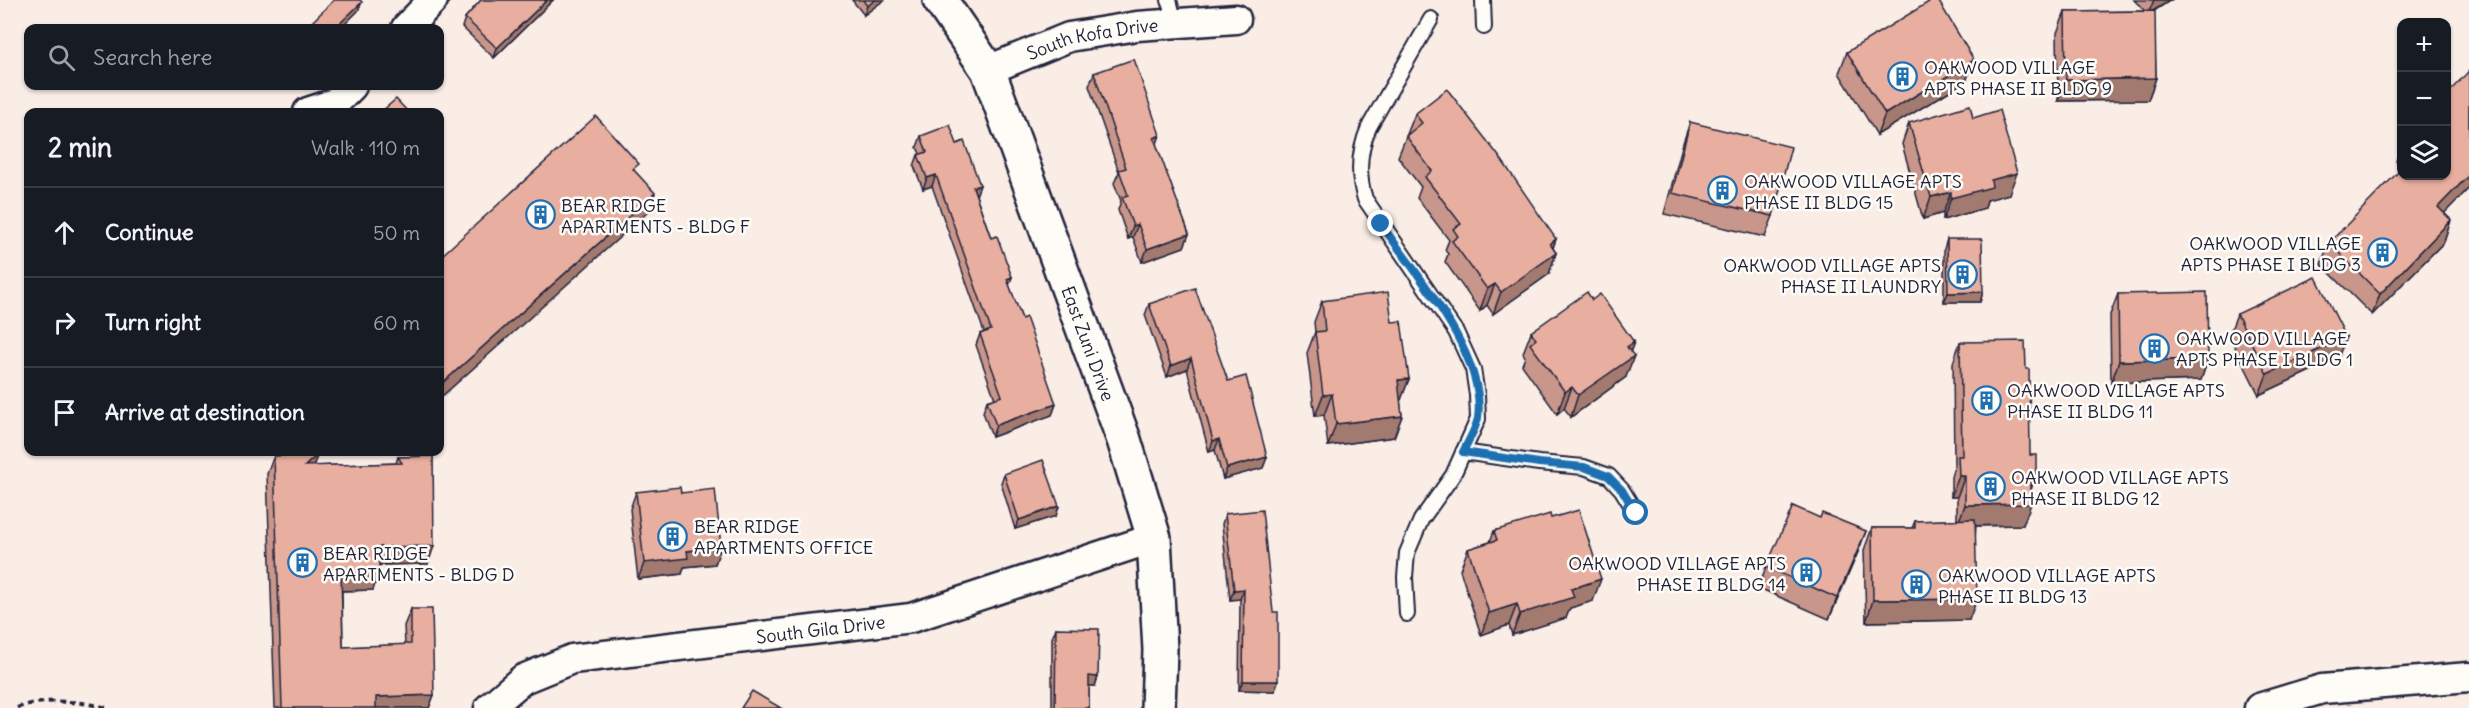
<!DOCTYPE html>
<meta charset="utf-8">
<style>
body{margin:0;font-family:Delius,sans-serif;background:#20242c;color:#f1f3f6}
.controls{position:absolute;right:18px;top:18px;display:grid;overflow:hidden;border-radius:12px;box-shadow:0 2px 4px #0004}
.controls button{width:54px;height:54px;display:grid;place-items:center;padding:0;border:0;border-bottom:2px solid #363941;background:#171b24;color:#f1f3f6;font:30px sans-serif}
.stop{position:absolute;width:18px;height:18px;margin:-14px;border:4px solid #1f6fb2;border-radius:50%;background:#fff}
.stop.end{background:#1f6fb2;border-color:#fff;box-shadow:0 2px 6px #0008}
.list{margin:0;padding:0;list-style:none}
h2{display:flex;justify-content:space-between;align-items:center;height:78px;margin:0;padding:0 24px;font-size:26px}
h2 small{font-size:20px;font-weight:400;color:#9ea1a6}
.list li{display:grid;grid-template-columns:39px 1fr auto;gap:18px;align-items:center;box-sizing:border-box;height:90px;padding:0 24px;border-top:2px solid #363941}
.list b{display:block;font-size:22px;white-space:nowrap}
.list em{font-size:20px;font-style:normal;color:#9ea1a6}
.icon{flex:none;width:33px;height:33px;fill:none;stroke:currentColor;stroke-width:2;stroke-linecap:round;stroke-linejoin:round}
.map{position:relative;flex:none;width:2469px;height:708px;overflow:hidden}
.search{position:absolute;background:#171b24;box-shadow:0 2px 4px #0004;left:24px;top:24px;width:420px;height:66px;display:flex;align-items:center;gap:15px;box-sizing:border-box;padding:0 21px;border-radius:12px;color:#9ea1a6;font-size:22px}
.panel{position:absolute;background:#171b24;box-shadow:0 2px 4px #0004;left:24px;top:108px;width:420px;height:348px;border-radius:12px}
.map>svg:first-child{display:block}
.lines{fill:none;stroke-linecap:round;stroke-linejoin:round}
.lane-casing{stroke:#22223b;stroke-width:18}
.street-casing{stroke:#22223b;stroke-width:33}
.secondary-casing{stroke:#22223b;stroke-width:38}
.path{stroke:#22223b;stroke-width:4;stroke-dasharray:6 4.5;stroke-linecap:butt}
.lane{stroke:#fdfcf7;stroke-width:14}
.street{stroke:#fdfcf7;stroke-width:28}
.secondary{stroke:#fdfcf7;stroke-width:33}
.wall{fill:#c8968a;stroke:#22223b;stroke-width:1.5}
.shaded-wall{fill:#a27a70;stroke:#22223b;stroke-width:1.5}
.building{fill:#e8afa0;stroke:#22223b;stroke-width:1.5}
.route{stroke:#1f6fb2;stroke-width:8}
.labels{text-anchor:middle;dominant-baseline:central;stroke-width:5;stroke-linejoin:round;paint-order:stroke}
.street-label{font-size:18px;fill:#22223b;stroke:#fdfcf7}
.poi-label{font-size:18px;fill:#22223b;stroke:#fdfcf7;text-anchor:start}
</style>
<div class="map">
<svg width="2469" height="708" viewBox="0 0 2469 708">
<rect width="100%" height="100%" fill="#f9ede6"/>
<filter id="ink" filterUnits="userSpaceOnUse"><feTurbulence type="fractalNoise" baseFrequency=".0167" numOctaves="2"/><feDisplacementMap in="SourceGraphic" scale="12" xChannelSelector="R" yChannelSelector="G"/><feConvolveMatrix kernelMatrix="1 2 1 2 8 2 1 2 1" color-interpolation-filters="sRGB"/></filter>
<g filter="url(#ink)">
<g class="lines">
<defs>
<g id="lane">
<polyline points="1169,0 1175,23"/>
<polyline points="1483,0 1484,27"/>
<polyline points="1463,452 1539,463 1584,467 1609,476 1622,490 1636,513"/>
<path d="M1407 614 1405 577 1407 553 1421 520 1453 475 1478 419 1477 395 1473 369 1456 332 1365 199C1357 174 1359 150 1369 127L1431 19"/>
</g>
<g id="street">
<polyline points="406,28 433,0"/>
<path id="s1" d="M988 70 1069 37 1137 26 1236 19"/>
<polyline points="308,112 335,103 352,86"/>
<path id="s2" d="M489 708 523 679 572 659 911 618 1154 538"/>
<polyline points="2259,708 2322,689 2469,677"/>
</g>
<g id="secondary">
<path id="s3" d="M940 0 988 70 1124 440 1154 538 1160 650 1158 708"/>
</g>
</defs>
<use href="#lane" class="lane-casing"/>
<use href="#street" class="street-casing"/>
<use href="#secondary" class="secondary-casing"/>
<path class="path" d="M17 708C40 698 83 701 107 708"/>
<use href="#lane" class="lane"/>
<use href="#street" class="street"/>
<use href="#secondary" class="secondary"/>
</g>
<g class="wall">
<polygon points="481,0 553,0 494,58 462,27 465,18"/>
<polygon points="852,0 884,0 864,15"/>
<polygon points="2134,0 2171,0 2154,11 2156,78 2148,100 2058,101 2057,33 2065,12 2145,11"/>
<polygon points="1847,52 1974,60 1966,81 1877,135 1839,73"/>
<polygon points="2469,71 2469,188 2444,213 2451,220 2444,242 2372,315 2321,264 2329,243 2402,176"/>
<polygon points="1094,73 1160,135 1156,145 1189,234 1184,247 1142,262 1133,237 1128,239 1118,210 1121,201 1114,183 1119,172 1089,86"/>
<polygon points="1415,114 1556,239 1553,248 1556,253 1549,274 1493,314 1487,305 1480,311 1445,262 1448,254 1445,250 1449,240 1417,198 1421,187 1398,157"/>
<polygon points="1973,118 2009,194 1987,200 1985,208 1943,220 1943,213 1923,219 1902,144 1909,123"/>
<polygon points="1690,122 1773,216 1765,237 1664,214 1683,143"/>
<polygon points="921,136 957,144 980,185 976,195 991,238 1012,277 1009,285 1022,319 1056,404 1052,415 992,437 983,412 987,401 995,399 976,345 980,334 984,332 932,186 923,189 914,166 918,155 920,154 917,147"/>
<polygon points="2402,145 2402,166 2396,161"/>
<polygon points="1947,239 1983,292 1980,302 1944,302 1944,249"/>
<polygon points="2118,294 2208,359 2201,380 2111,383 2110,315"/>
<polygon points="1592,300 1634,342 1630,352 1626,377 1571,417 1564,408 1557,414 1522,365 1525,357 1523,353 1531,332"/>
<polygon points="1322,301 1392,322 1409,379 1400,400 1402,416 1394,437 1328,446 1324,415 1315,416 1307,353 1315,332 1314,322"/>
<polygon points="1149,304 1228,381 1267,457 1263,468 1223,479 1215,450 1209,452 1187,369 1167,377 1145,315"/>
<polygon points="2237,314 2338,358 2259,395 2229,335"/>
<polygon points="1960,342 2026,369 2031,490 2023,525 1976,526 1969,620 1866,622 1864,550 1872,528 1912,528 1915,521 1957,520 1957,497 1951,497 1951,477 1954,467 1953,363"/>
<polygon points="274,456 314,466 396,463 398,457 433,456 428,564 379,565 373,590 342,591 343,647 405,645 404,626 411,609 434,695 429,708 275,708 267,474"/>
<polygon points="1004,474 1059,506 1056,516 1015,529 1001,483"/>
<polygon points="636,492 681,493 721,547 715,564 684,567 682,574 638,579 630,509"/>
<polygon points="1225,514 1275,691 1239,690 1240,599 1230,600 1222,524"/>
<polygon points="1551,518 1593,601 1570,608 1566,618 1512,635 1509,625 1481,635 1460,570 1468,549 1490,542 1494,531"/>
<polygon points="1820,518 1866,531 1858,552 1829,619 1759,588 1766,567"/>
<polygon points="1056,628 1098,677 1095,686 1089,686 1089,708 1052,708 1052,638"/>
</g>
<g class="shaded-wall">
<polygon points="547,0 553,0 494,58 497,48"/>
<polygon points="875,0 884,0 864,15 867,6"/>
<polygon points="2154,0 2171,0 2148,14"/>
<polygon points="362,2 358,11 341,28 335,28"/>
<polygon points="1974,60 1966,81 1877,135 1885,114"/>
<polygon points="2156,78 2148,100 2058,101 2066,80"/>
<polygon points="1160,135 1155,149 1154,138"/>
<polygon points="2017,173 2009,194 1987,200 1985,208 1943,220 1951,198 1991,180"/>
<polygon points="936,175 932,186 923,189 927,178"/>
<polygon points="2469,175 2469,188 2430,228 2438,207"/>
<polygon points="980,185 976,196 973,187"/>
<polygon points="1951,192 1943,213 1923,219 1931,197"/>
<polygon points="655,193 648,212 440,398 440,385"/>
<polygon points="2451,220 2444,242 2372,315 2380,294"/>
<polygon points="1138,224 1133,237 1128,239 1133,226"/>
<polygon points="1189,234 1184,247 1142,262 1147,249"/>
<polygon points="1556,239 1549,258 1556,253 1549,274 1493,314 1501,292 1550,244"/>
<polygon points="1012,277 1008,288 1007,279"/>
<polygon points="1495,284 1487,305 1480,311 1487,289"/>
<polygon points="1983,292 1980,302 1944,302 1948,293"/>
<polygon points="2346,337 2338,358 2259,395 2267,374"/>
<polygon points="1634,342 1627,361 1634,356 1626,377 1571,417 1578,395 1627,347"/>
<polygon points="1191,358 1187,369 1167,377 1171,366"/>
<polygon points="2208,359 2201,380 2111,383 2119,361"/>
<polygon points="1409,379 1401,400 1390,402 1398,380"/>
<polygon points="1572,387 1564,408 1557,414 1565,392"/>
<polygon points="1332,394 1324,415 1315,416 1323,395"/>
<polygon points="1056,404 1052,415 992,437 996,425"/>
<polygon points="1402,416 1394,437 1328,446 1336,424"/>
<polygon points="1219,439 1215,450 1209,452 1213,441"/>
<polygon points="318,454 311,472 305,466"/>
<polygon points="1267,457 1263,468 1223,479 1227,468"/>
<polygon points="2031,475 2036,475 2029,496"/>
<polygon points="1959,476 1965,476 1957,497 1951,497"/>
<polygon points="2031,504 2023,525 1957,526 1965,505"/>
<polygon points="1059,506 1056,516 1015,529 1019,520"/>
<polygon points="1866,531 1858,552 1829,619 1837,598"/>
<polygon points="434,546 428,564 372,565 379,547"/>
<polygon points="721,547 715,564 684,567 682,574 638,579 644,563 687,551"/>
<polygon points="379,572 373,590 335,591 341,573"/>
<polygon points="1601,579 1593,601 1570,608 1566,618 1512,635 1520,614 1571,589"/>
<polygon points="1244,589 1240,599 1230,600 1234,590"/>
<polygon points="1977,599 1969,620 1866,622 1873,600"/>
<polygon points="1517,604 1509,625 1481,635 1489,613"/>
<polygon points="1089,676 1098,677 1095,686 1086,686"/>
<polygon points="1243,681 1278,681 1275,691 1239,690"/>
<polygon points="434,695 429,708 372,708 376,697"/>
</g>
<g class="building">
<polygon points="334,0 360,0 362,2 335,28 306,28"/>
<polygon points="481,0 547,0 497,48 465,18"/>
<polygon points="863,0 875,0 867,6"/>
<polygon points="1932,0 1938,0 1974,60 1885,114 1847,52"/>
<polygon points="2155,11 2156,78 2066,80 2065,12"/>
<polygon points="1134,59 1160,135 1154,138 1189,234 1147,249 1138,224 1133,226 1122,197 1128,195 1119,170 1126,168 1094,73"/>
<polygon points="2469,71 2469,175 2438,207 2451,220 2380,294 2329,243 2402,168 2402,176 2446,176 2446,95"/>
<polygon points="1447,89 1501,159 1556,239 1550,244 1556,253 1501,292 1495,284 1487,289 1452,241 1458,236 1453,229 1461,224 1425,177 1432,171 1406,136 1422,123 1415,114"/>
<polygon points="396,99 408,112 381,112"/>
<polygon points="1970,105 1973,118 1999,110 2017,173 1991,180 1992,187 1951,198 1951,192 1931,197 1909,123"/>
<polygon points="596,116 639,164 633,169 655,193 440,385 440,257"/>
<polygon points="1690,122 1791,147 1773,216 1672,193"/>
<polygon points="950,125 957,144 964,141 980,185 973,187 991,238 997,236 1012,277 1007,279 1022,319 1026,317 1056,404 996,425 987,401 1002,396 980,334 991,330 936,175 927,178 918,155 927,152 921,136"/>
<polygon points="1947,239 1982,239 1983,292 1948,293"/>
<polygon points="2316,277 2346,337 2267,374 2237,314"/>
<polygon points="1195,288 1228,381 1246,376 1267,457 1227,468 1219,439 1213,441 1191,358 1171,366 1149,304"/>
<polygon points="1388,292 1392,322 1401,321 1409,379 1398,380 1402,416 1336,424 1332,394 1323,395 1315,332 1325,331 1322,301"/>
<polygon points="1587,292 1592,300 1600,294 1634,342 1627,347 1634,356 1578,395 1572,387 1565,392 1530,344 1536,339 1531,332"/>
<polygon points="2207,292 2208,359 2119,361 2118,294"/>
<polygon points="2025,341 2026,369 2029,369 2030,455 2036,455 2036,475 2031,475 2031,504 1965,505 1965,476 1959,476 1958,456 1962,456 1960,342"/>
<polygon points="318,454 305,466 402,463 398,457 433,456 434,546 379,547 379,572 341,573 343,647 411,644 411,609 432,609 434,695 376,697 376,708 282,708 274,456"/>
<polygon points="1043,460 1059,506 1019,520 1004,474"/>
<polygon points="680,487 681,493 715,489 721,547 687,551 688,558 644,563 636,492"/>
<polygon points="1793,506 1820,518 1822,513 1866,531 1837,598 1766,567"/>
<polygon points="1262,510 1273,612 1278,612 1278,681 1243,681 1244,589 1234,590 1225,514"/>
<polygon points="1579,510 1601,579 1571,589 1574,597 1520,614 1517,604 1489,613 1468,549 1497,540 1494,531 1550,514 1551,518"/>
<polygon points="1975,519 1977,599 1873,600 1872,528 1915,528 1915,521"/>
<polygon points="1056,628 1099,629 1098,677 1089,676 1089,708 1055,708"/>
<polygon points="752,691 781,708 741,708"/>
</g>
</g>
<g class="lines" filter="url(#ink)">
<path class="route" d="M1381 224C1415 273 1487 355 1478 418 1476 429 1468 441 1463 452L1539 463 1584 467 1608 476 1622 490 1636 513"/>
</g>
<defs>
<symbol id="building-ring" viewBox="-11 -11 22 22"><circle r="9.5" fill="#fdfcf7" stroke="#1f6fb2" stroke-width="1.5"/><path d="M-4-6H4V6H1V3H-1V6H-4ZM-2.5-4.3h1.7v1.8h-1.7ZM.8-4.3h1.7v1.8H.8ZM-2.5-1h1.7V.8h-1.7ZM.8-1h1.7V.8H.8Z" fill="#1f6fb2"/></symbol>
</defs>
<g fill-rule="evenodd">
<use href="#building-ring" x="1886" y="60" width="33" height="33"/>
<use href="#building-ring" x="1706" y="174" width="33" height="33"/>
<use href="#building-ring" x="524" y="198" width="33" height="33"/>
<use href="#building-ring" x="2366" y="236" width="33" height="33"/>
<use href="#building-ring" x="1946" y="258" width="33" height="33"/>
<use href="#building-ring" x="2138" y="332" width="33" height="33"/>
<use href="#building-ring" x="1970" y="384" width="33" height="33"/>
<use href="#building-ring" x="1974" y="470" width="33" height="33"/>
<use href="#building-ring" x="656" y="520" width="33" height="33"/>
<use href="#building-ring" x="286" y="546" width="33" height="33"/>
<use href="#building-ring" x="1790" y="556" width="33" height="33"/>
<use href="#building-ring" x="1900" y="568" width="33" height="33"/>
</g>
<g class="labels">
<g class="street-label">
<text stroke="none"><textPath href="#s1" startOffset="110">South Kofa Drive</textPath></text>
<text stroke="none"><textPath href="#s3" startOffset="376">East Zuni Drive</textPath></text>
<text stroke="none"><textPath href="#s2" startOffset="348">South Gila Drive</textPath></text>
</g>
<g class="poi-label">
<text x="1924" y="67">OAKWOOD VILLAGE<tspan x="1924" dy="21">APTS PHASE II BLDG 9</tspan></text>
<text x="1744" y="181">OAKWOOD VILLAGE APTS<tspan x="1744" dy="21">PHASE II BLDG 15</tspan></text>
<text x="561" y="205">BEAR RIDGE<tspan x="561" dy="21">APARTMENTS - BLDG F</tspan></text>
<text x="2361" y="243" text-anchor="end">OAKWOOD VILLAGE<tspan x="2361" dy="21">APTS PHASE I BLDG 3</tspan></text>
<text x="1941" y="265" text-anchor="end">OAKWOOD VILLAGE APTS<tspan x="1941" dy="21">PHASE II LAUNDRY</tspan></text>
<text x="2176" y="338">OAKWOOD VILLAGE<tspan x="2176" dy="21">APTS PHASE I BLDG 1</tspan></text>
<text x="2007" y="390">OAKWOOD VILLAGE APTS<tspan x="2007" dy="21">PHASE II BLDG 11</tspan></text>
<text x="2011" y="477">OAKWOOD VILLAGE APTS<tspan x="2011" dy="21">PHASE II BLDG 12</tspan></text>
<text x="694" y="526">BEAR RIDGE<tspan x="694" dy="21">APARTMENTS OFFICE</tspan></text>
<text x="323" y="553">BEAR RIDGE<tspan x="323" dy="21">APARTMENTS - BLDG D</tspan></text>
<text x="1786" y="563" text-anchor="end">OAKWOOD VILLAGE APTS<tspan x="1786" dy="21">PHASE II BLDG 14</tspan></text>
<text x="1938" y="575">OAKWOOD VILLAGE APTS<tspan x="1938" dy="21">PHASE II BLDG 13</tspan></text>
</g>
</g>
</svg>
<div class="controls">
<button>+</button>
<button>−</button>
<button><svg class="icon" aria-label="layers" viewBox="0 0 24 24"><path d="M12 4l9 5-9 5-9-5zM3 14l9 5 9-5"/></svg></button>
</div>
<div class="stop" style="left:1636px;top:513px"></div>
<div class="stop end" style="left:1381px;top:224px"></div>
<div class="search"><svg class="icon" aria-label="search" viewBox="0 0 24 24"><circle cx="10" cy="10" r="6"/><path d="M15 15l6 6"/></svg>Search here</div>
<section class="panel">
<h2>2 min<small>Walk · 110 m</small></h2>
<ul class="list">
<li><svg class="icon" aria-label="ahead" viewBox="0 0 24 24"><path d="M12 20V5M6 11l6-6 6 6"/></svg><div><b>Continue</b></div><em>50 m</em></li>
<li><svg class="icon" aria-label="right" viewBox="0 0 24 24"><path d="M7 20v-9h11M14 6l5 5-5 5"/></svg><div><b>Turn right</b></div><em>60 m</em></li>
<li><svg class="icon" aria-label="arrive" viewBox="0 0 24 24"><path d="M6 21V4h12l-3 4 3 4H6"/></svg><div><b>Arrive at destination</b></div></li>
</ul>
</section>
</div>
